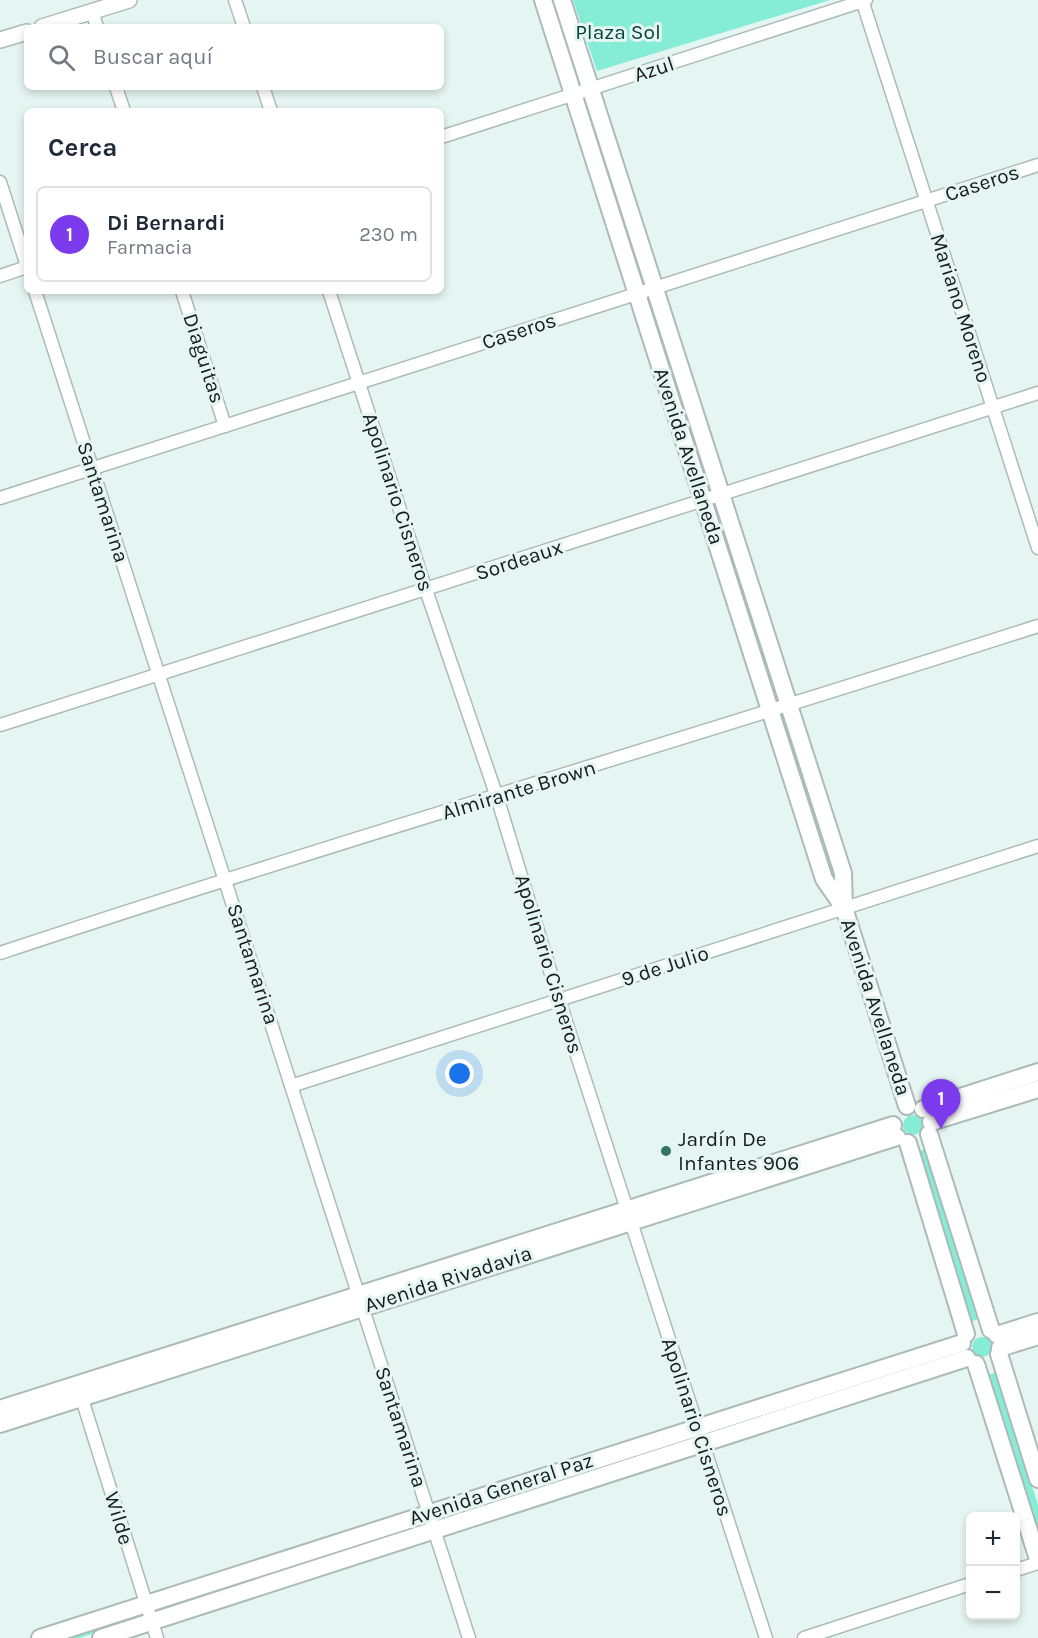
<!DOCTYPE html>
<html lang="es">
<meta charset="utf-8">
<style>
body{margin:0;font-family:Karla,sans-serif;background:#f2f2f3;color:#1f2937}
.controls{position:absolute;right:18px;bottom:18px;display:grid;overflow:hidden;border-radius:9px;box-shadow:0 3px 9px #0003}
.controls button{width:54px;height:54px;display:grid;place-items:center;padding:0;border:0;border-bottom:2px solid #e0e1e3;background:#fff;color:#1f2937;font:30px sans-serif}
.you{position:absolute;left:460px;top:1074px;width:21px;height:21px;margin:-15px;border:4px solid #fff;border-radius:50%;background:#1a73e8;box-shadow:0 0 0 9px #1a73e833}
.badge{display:grid;place-items:center;width:39px;height:39px;border-radius:50%;background:#7c3aed;color:#fff;font-size:20px;font-weight:700}
.pin{position:absolute;translate:-50% -50px;filter:drop-shadow(0 2px 3px #0008)}
.pin::after{content:'';position:absolute;top:32px;width:21px;height:18px;background:inherit;clip-path:polygon(0 0,100% 0,50% 100%)}
.list{margin:0;padding:0;list-style:none}
h2{display:flex;justify-content:space-between;align-items:center;height:78px;margin:0;padding:0 24px;font-size:26px}
h2 small{font-size:20px;font-weight:400;color:#747a83}
.list li{display:grid;grid-template-columns:39px 1fr auto;gap:18px;align-items:center;box-sizing:border-box;height:96px;margin:0 12px 12px;padding:0 12px;border:2px solid #e0e1e3;border-radius:9px}
.list b{display:block;font-size:22px;white-space:nowrap}
.list p{margin:0;font-size:20px;white-space:nowrap;color:#747a83}
.list em{font-size:20px;font-style:normal;color:#747a83}
.icon{flex:none;width:33px;height:33px;fill:none;stroke:currentColor;stroke-width:2;stroke-linecap:round;stroke-linejoin:round}
.map{position:relative;flex:none;width:1038px;height:1638px;overflow:hidden}
.search{position:absolute;background:#fff;box-shadow:0 3px 9px #0003;left:24px;top:24px;width:420px;height:66px;display:flex;align-items:center;gap:15px;box-sizing:border-box;padding:0 21px;border-radius:9px;color:#747a83;font-size:22px}
.panel{position:absolute;background:#fff;box-shadow:0 3px 9px #0003;left:24px;top:108px;width:420px;height:186px;border-radius:9px}
.map>svg:first-child{display:block}
.green{fill:#85ecd5}
.lines{fill:none;stroke-linecap:round;stroke-linejoin:round}
.minor-casing{stroke:#acbbb7;stroke-width:15}
.tertiary-casing{stroke:#acbbb7;stroke-width:18}
.secondary-casing{stroke:#acbbb7;stroke-width:20}
.minor{stroke:#fff;stroke-width:12}
.tertiary{stroke:#fff;stroke-width:15}
.secondary{stroke:#fff;stroke-width:16}
.poi-dot{fill:#327567;stroke:#e5f5f1;stroke-width:2}
.labels{text-anchor:middle;dominant-baseline:central;stroke-width:6;stroke-linejoin:round;paint-order:stroke}
.park-label{font-size:21px;fill:#054339;stroke:#e5f5f1}
.street-label{font-size:21px;fill:#171c1b;stroke:#e5f5f1}
.poi-label{font-size:21px;fill:#171c1b;stroke:#e5f5f1;text-anchor:start}
</style>
<div class="map">
<svg width="1038" height="1638" viewBox="0 0 1038 1638">
<rect width="100%" height="100%" fill="#e5f5f1"/>
<g class="green">
<polygon points="573,0 830,0 597,71"/>
<polygon points="592,105 646,274 639,277 585,107"/>
<polygon points="656,310 709,480 702,482 649,312"/>
<polygon points="720,514 774,684 767,686 713,516"/>
<polygon points="788,719 842,888 835,891 781,721"/>
<circle cx="913" cy="1125" r="10"/>
<polygon points="926,1149 979,1319 972,1321 918,1151"/>
<circle cx="982" cy="1347" r="10"/>
<polygon points="996,1372 1038,1505 1038,1529 989,1375"/>
<polygon points="136,1616 138,1619 79,1638 66,1638"/>
</g>
<g class="lines">
<defs>
<g id="minor">
<polyline points="235,0 244,27"/>
<polyline points="862,0 1038,548"/>
<polyline points="92,11 97,27"/>
<polyline points="116,87 124,111"/>
<polyline points="263,87 271,111"/>
<polyline points="441,137 866,0"/>
<polyline points="0,182 27,266"/>
<polyline points="0,276 27,267"/>
<polyline points="35,291 469,1638"/>
<polyline points="182,291 225,426"/>
<polyline points="329,291 426,590 497,797 559,1000 766,1638"/>
<polyline points="0,498 1038,165"/>
<polyline points="0,725 1038,393"/>
<path d="M0 953C344 839 693 737 1038 626"/>
<polyline points="291,1086 1038,846"/>
<polyline points="82,1399 157,1638"/>
<polyline points="1016,1570 1038,1563"/>
<polyline points="804,1638 970,1584"/>
</g>
<g id="tertiary">
<polyline points="42,27 129,0"/>
<polyline points="0,40 27,32"/>
</g>
<g id="secondary">
<polyline points="543,0 824,879 844,908"/>
<polyline points="562,0 843,873 844,908 907,1106"/>
<polyline points="923,1109 1038,1072"/>
<polyline points="931,1122 1038,1089"/>
<polyline points="929,1134 991,1330"/>
<polyline points="908,1143 966,1334"/>
<polyline points="997,1335 1038,1322"/>
<polyline points="1000,1348 1038,1336"/>
<polyline points="999,1354 1038,1479"/>
<polyline points="976,1364 1038,1559"/>
<polyline points="0,1409 893,1125"/>
<polyline points="0,1424 897,1137"/>
<polyline points="40,1638 962,1343"/>
<polyline points="101,1638 967,1358"/>
</g>
</defs>
<use href="#minor" class="minor-casing"/>
<use href="#tertiary" class="tertiary-casing"/>
<use href="#secondary" class="secondary-casing"/>
<use href="#minor" class="minor"/>
<use href="#tertiary" class="tertiary"/>
<use href="#secondary" class="secondary"/>
</g>
<circle class="poi-dot" cx="666" cy="1151" r="6"/>
<g class="labels">
<g class="park-label">
<text x="618" y="32">Plaza Sol</text>
</g>
<g class="street-label">
<text transform="translate(654 69) rotate(-18)">Azul</text>
<text transform="translate(982 183) rotate(-18)">Caseros</text>
<text transform="translate(961 308) rotate(72)">Mariano Moreno</text>
<text transform="translate(519 331) rotate(-18)">Caseros</text>
<text transform="translate(204 358) rotate(72)">Diaguitas</text>
<text transform="translate(689 456) rotate(72)">Avenida Avellaneda</text>
<text transform="translate(103 502) rotate(72)">Santamarina</text>
<text transform="translate(398 502) rotate(72)">Apolinario Cisneros</text>
<text transform="translate(519 560) rotate(-18)">Sordeaux</text>
<text transform="translate(519 790) rotate(-17)">Almirante Brown</text>
<text transform="translate(253 964) rotate(72)">Santamarina</text>
<text transform="translate(549 964) rotate(73)">Apolinario Cisneros</text>
<text transform="translate(665 966) rotate(-18)">9 de Julio</text>
<text transform="translate(876 1007) rotate(72)">Avenida Avellaneda</text>
<text transform="translate(448 1279) rotate(-18)">Avenida Rivadavia</text>
<text transform="translate(401 1427) rotate(72)">Santamarina</text>
<text transform="translate(697 1427) rotate(72)">Apolinario Cisneros</text>
<text transform="translate(501 1489) rotate(-18)">Avenida General Paz</text>
<text transform="translate(119 1518) rotate(73)">Wilde</text>
</g>
<g class="poi-label">
<text x="678" y="1139">Jardín De<tspan x="678" dy="24">Infantes 906</tspan></text>
</g>
</g>
</svg>
<div class="controls">
<button>+</button>
<button>−</button>
</div>
<div class="you"></div>
<div class="pin badge" style="left:941px;top:1129px">1</div>
<div class="search"><svg class="icon" aria-label="search" viewBox="0 0 24 24"><circle cx="10" cy="10" r="6"/><path d="M15 15l6 6"/></svg>Buscar aquí</div>
<section class="panel">
<h2>Cerca<small></small></h2>
<ul class="list">
<li><span class="badge">1</span><div><b>Di Bernardi</b><p>Farmacia</p></div><em>230 m</em></li>
</ul>
</section>
</div>
